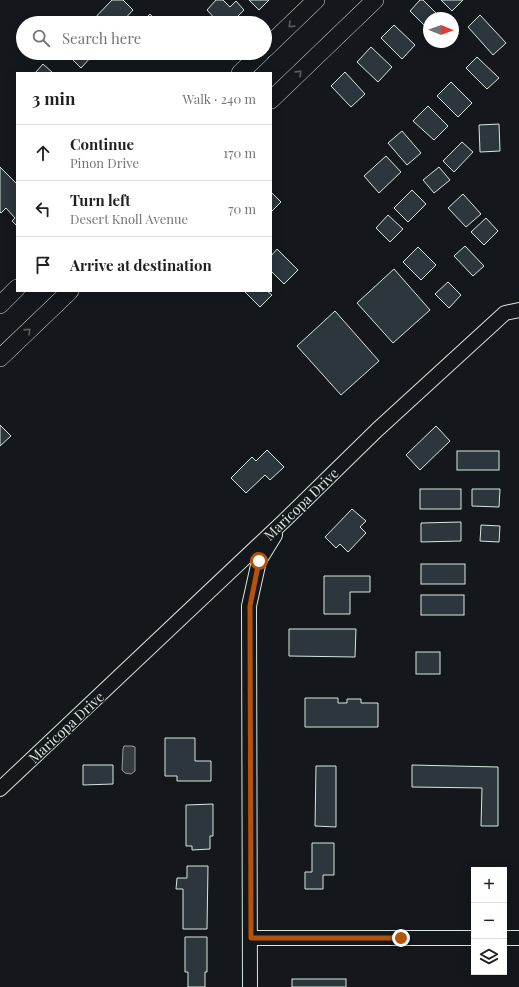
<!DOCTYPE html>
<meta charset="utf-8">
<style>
body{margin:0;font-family:"Playfair Display",serif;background:#f6f6f6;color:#202124}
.controls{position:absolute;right:12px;bottom:12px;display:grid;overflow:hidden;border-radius:0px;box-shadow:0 2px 10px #0003}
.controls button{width:36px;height:36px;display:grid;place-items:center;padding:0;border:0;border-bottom:1px solid #e0e0e0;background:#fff;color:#202124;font:20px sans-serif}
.compass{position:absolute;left:423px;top:12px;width:36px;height:36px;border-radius:50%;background:#fff;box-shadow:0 2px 10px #0003;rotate:91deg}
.stop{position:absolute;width:12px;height:12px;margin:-9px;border:3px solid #b45309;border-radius:50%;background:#fff}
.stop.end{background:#b45309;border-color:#fff;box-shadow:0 1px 4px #0008}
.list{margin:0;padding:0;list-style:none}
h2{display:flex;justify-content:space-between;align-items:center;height:52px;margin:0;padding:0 16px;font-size:17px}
h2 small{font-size:13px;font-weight:400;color:#757577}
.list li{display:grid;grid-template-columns:26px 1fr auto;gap:12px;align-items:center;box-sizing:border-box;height:56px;padding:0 16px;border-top:1px solid #e0e0e0}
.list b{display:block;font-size:15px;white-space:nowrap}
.list p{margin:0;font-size:13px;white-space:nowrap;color:#757577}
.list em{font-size:13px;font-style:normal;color:#757577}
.icon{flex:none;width:22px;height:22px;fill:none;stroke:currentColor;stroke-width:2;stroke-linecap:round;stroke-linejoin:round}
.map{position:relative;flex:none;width:519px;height:987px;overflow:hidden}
.search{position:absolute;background:#fff;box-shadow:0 2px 10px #0003;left:16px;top:16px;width:256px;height:44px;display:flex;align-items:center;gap:10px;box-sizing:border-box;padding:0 14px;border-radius:22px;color:#757577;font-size:15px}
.panel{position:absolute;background:#fff;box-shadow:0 2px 10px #0003;left:16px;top:72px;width:256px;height:220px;border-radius:0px}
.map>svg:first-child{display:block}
.water{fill:#363b3e;stroke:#939e99}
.building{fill:#2c363c;stroke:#d8e6dc}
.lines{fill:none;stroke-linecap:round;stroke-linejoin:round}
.minor-casing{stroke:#d8e6dc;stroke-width:16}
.tertiary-casing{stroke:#d8e6dc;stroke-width:18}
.minor{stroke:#14181c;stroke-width:14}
.tertiary{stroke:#14181c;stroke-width:17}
.oneway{stroke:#59605f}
.route{stroke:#b45309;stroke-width:5}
.labels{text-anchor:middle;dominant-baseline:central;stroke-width:3;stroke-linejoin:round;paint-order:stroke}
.street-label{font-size:14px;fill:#d8e6dc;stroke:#14181c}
</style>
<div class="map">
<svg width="519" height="987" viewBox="0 0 519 987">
<rect width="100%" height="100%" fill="#14181c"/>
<polygon class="water" points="124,746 132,746 135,747 135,771 131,774 125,773 122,770 123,749"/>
<g class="building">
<polygon points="112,0 123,0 133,10 121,23 90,23"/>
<polygon points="216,0 223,0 230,7 236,1 244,10 236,18 240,23 215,23 217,21 207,10"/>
<polygon points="249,0 269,0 259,10"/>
<polygon points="420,0 423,0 441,18 429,18 429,30 410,11"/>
<polygon points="441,0 463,0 452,11"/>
<polygon points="150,14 158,23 141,23"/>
<polygon points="480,15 506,43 493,55 468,27"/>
<polygon points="394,25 415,45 402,59 381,38"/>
<polygon points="371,47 392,67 378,82 357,62"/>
<polygon points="66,53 89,53 92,56 81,68"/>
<polygon points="477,57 499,78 487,89 466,68"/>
<polygon points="43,64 53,73 35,73"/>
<polygon points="345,72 365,94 351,107 331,86"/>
<polygon points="451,82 472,103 458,117 437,96"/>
<polygon points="428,106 448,126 434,140 413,121"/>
<polygon points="499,124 500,151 480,152 479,125"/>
<polygon points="402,131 421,153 407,165 388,143"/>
<polygon points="462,142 473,152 454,172 443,161"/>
<polygon points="386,156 401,172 379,193 364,176"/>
<polygon points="0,167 17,184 17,226 12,221 15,218 6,208 1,213 0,212"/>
<polygon points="439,167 450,180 434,193 423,180"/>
<polygon points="412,190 426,204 408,222 394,208"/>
<polygon points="271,192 281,202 271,212"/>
<polygon points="463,194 481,214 466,227 448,208"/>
<polygon points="388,215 403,229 390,242 376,228"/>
<polygon points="486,218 498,231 484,245 471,232"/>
<polygon points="465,246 484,266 473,276 454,256"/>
<polygon points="418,247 436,265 421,280 403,262"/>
<polygon points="277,249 298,270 284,284 271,271 271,256"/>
<polygon points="394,269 430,310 393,343 357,303"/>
<polygon points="448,282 461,295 449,308 435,294"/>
<polygon points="244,291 267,291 272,295 260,307"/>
<polygon points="335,311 379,361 341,395 297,346"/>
<polygon points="0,425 11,436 0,446"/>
<polygon points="436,426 450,441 420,470 406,455"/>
<polygon points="267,450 284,467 270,480 265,475 246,493 231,478 252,457 256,461"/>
<rect x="457" y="451" width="42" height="19"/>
<rect x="420" y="489" width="41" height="20"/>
<polygon points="472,489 500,489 499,507 472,506"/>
<polygon points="352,509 366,521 360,527 366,533 348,552 340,544 336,548 325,537"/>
<polygon points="461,522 461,541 421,542 421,523"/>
<polygon points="481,525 500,526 499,542 480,541"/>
<rect x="421" y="564" width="44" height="20"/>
<polygon points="324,576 370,576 370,592 350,592 350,614 324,614"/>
<rect x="421" y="595" width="43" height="20"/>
<polygon points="289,629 356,629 355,657 289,656"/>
<rect x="416" y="652" width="24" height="22"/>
<polygon points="305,698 338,698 338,703 347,703 347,699 361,699 361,703 378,703 378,727 305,727"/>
<polygon points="165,738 195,738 195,761 211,761 211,781 177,781 177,776 165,776"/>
<polygon points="83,765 113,765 113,784 83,785"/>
<polygon points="412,765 498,767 498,826 481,826 482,788 412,787"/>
<polygon points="316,766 336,766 336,827 315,826"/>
<polygon points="213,804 213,836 210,836 210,849 192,850 192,846 186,846 186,805"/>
<polygon points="312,843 334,843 334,875 323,875 323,889 305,889 305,872 312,872"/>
<polygon points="187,866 208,866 207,929 183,929 183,889 176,889 177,878 187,878"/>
<polygon points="185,937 207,937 207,972 205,972 205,987 188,987 188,972 185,972"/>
<rect x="292" y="979" width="54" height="8"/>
</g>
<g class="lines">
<defs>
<g id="minor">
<polyline points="0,789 285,520 377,430 505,313 519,310"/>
<polyline points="251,938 474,938"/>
<polyline points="504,938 519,938"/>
<polyline points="250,987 249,606 259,561 275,535"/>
</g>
<g id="tertiary">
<polyline points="265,49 316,0"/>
<polyline points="240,73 261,53"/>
<polyline points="271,100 375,0"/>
<polyline points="0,305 17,288"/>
<polyline points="0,358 70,291"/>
</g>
</defs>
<use href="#minor" class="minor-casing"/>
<use href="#tertiary" class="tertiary-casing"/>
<use href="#minor" class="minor"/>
<use href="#tertiary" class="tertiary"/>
</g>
<defs><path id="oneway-chevron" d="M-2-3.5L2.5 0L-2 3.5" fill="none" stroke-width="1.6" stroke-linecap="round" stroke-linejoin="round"/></defs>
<g class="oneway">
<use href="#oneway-chevron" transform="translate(291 25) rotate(136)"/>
<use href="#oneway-chevron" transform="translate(299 73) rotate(-44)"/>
<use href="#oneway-chevron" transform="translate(28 331) rotate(-44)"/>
</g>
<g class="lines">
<polyline class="route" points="259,561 250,606 251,938 401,938"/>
</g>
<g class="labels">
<g class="street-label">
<text transform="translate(301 504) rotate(-44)">Maricopa Drive</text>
<text transform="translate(66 727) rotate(-43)">Maricopa Drive</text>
</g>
</g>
</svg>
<div class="controls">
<button>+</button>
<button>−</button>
<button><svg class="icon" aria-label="layers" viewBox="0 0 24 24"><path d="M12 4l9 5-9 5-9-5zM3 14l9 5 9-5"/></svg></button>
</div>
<svg class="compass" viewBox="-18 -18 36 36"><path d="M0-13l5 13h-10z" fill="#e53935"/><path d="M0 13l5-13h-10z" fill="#757577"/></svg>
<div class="stop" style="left:259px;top:561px"></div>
<div class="stop end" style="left:401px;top:938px"></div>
<div class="search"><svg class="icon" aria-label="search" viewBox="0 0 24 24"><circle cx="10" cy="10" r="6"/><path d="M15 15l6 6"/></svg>Search here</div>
<section class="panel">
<h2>3 min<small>Walk · 240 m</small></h2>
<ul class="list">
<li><svg class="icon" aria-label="ahead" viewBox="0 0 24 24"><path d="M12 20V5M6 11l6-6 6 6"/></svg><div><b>Continue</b><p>Pinon Drive</p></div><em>170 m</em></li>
<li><svg class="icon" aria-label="left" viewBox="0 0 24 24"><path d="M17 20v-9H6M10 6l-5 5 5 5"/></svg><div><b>Turn left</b><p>Desert Knoll Avenue</p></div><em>70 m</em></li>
<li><svg class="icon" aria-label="arrive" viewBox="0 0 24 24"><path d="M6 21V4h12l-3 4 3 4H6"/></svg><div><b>Arrive at destination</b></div></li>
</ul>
</section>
</div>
